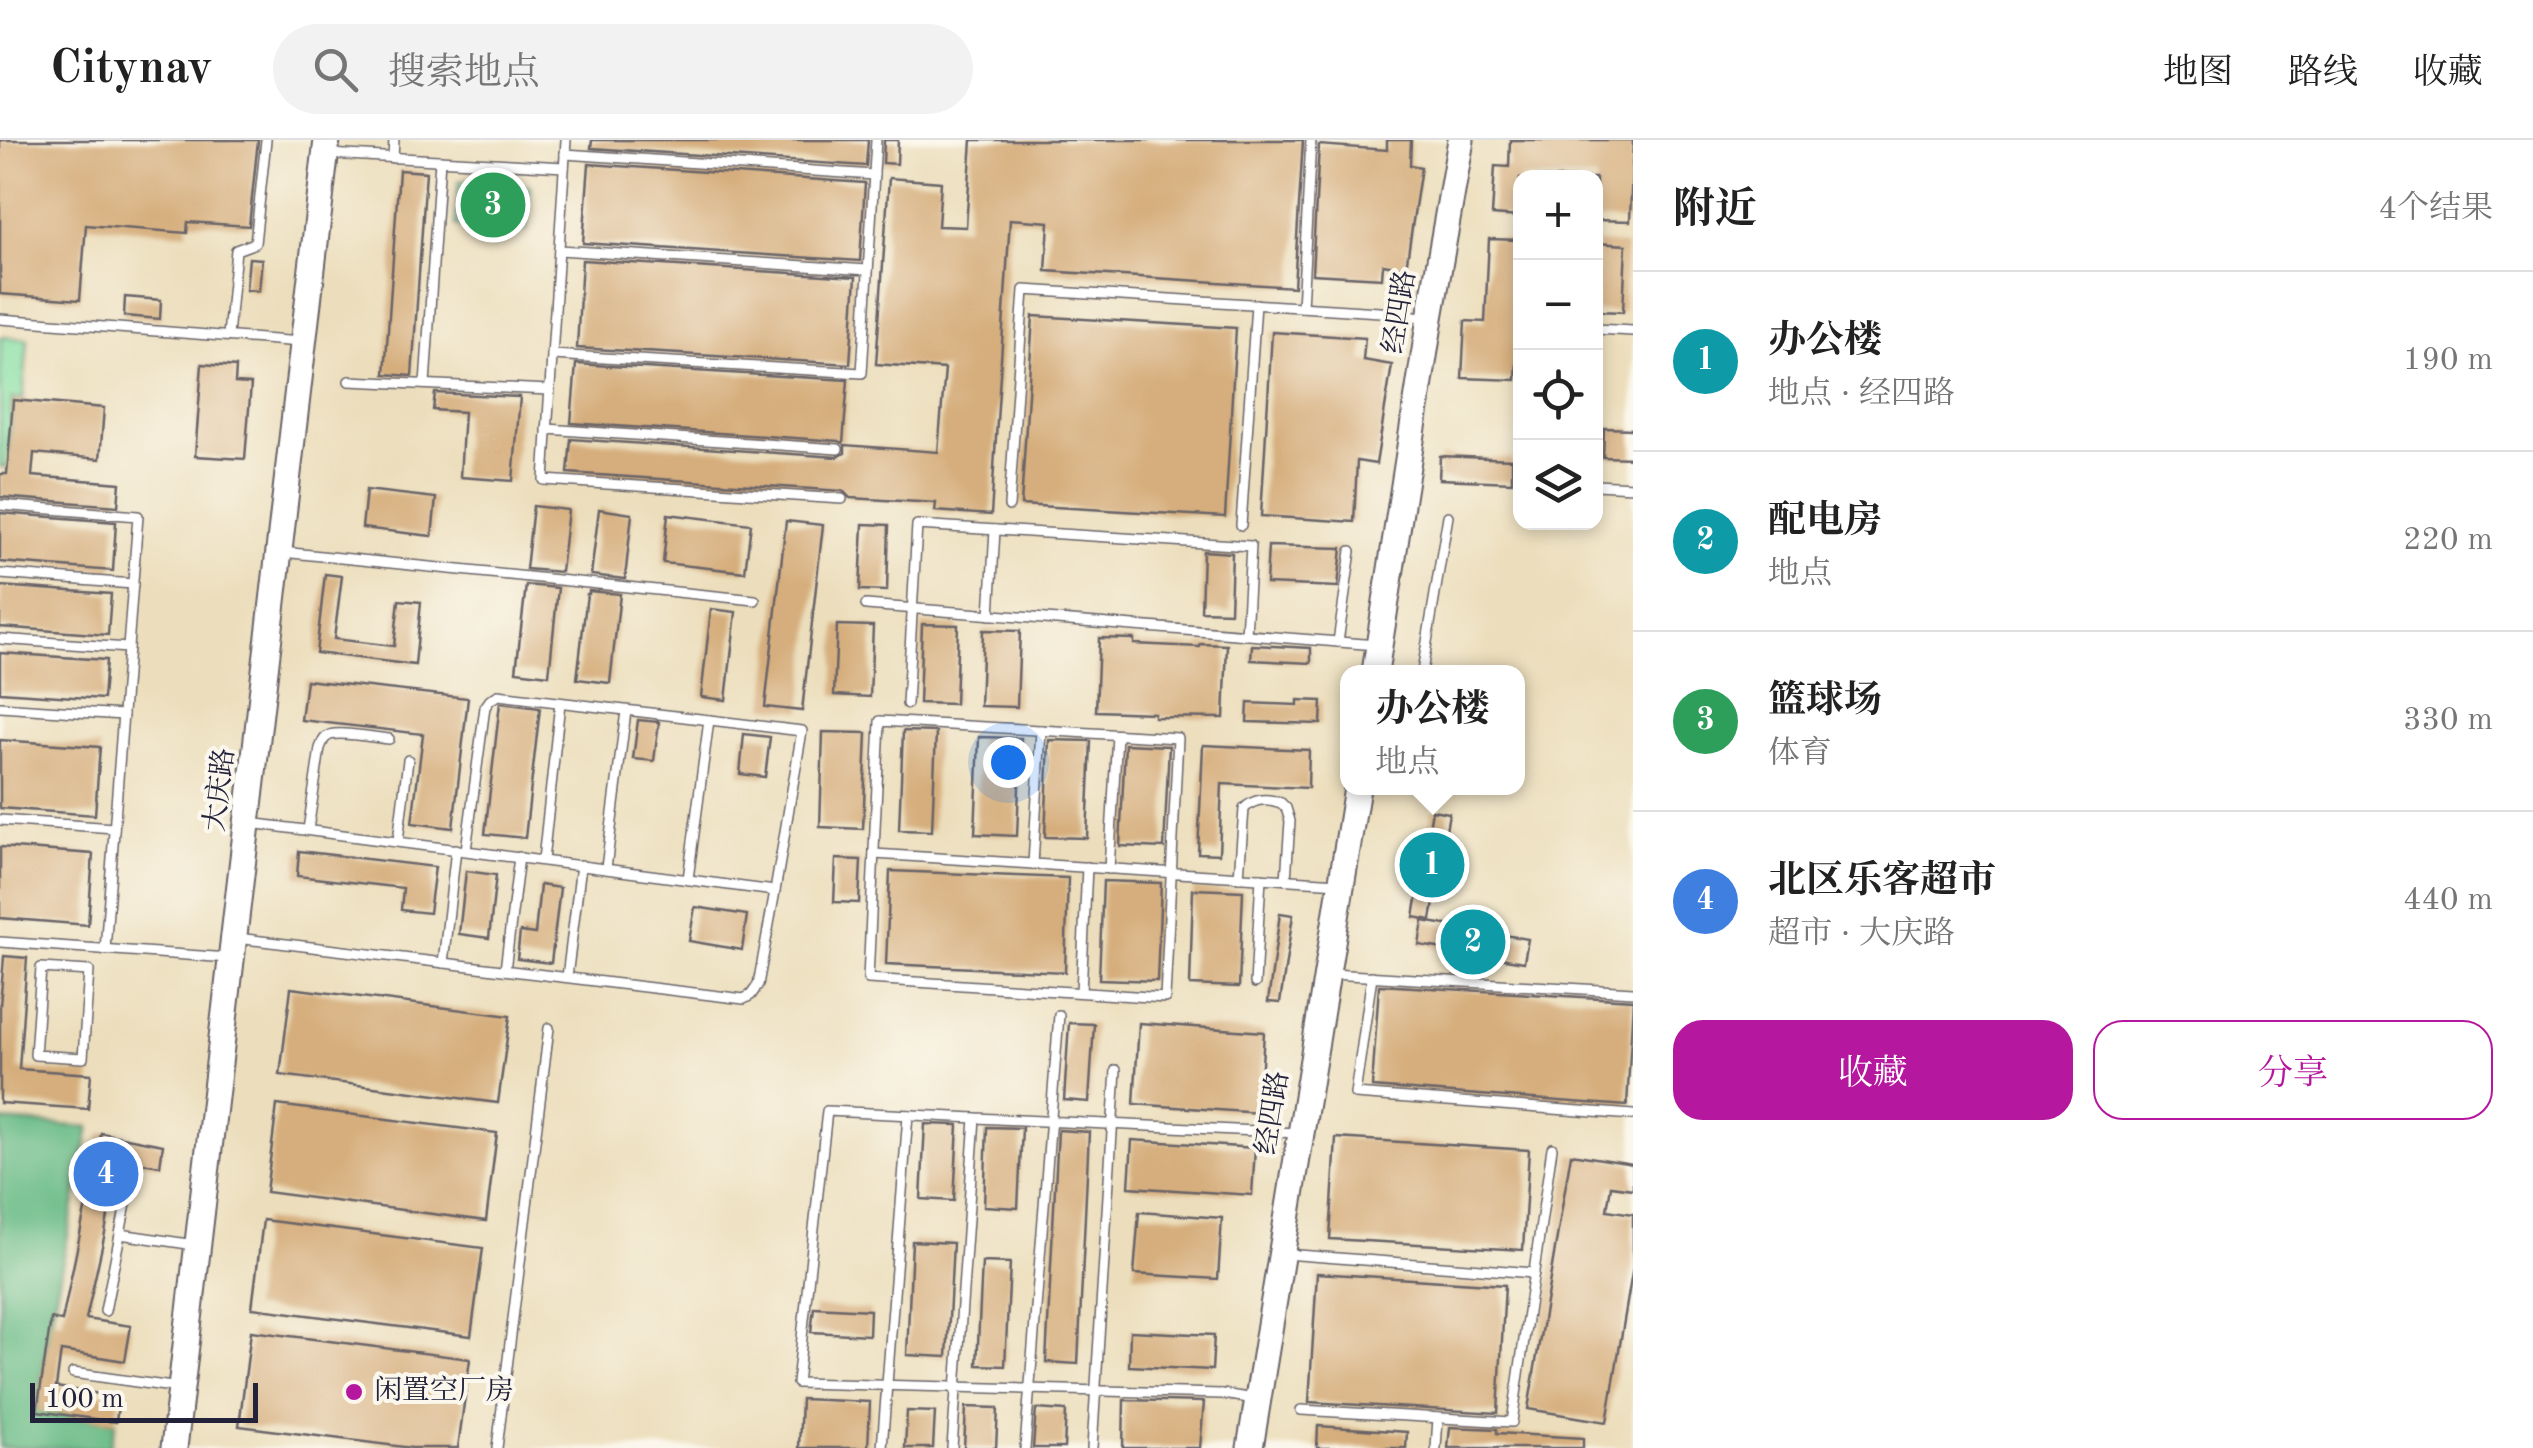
<!DOCTYPE html>
<html lang="zh">
<meta charset="utf-8">
<style>
body{margin:0;font-family:"Old Standard TT","Noto Serif SC",serif;background:#f2f2f2;color:#222}
.controls{position:absolute;right:30px;top:30px;display:grid;overflow:hidden;border-radius:20px;box-shadow:0 5px 15px #0003}
.controls button{width:90px;height:90px;display:grid;place-items:center;padding:0;border:0;border-bottom:2px solid #e0e0e0;background:#fff;color:#222;font:50px sans-serif}
.scale{position:absolute;left:30px;bottom:25px;width:228px;box-sizing:border-box;padding-left:10px;border:5px solid #22223b;border-top:0;font-size:28px;line-height:35px;white-space:nowrap;color:#22223b;-webkit-text-stroke:8px #fbf7ec;paint-order:stroke}
.you{position:absolute;left:1008px;top:622px;width:35px;height:35px;margin:-25px;border:8px solid #fff;border-radius:50%;background:#1a73e8;box-shadow:0 0 0 15px #1a73e833}
.badge{display:grid;place-items:center;width:65px;height:65px;border-radius:50%;background:#b5179e;color:#fff;font-size:32px;font-weight:700}
.pin{position:absolute;translate:-50% -50%;border:5px solid #fff;box-shadow:0 2px 10px #0006}
.popup{position:absolute;left:1340px;top:525px;width:185px;height:130px;box-sizing:border-box;display:grid;place-content:center;border-radius:20px;background:#fff;filter:drop-shadow(0 2px 8px #0005);font-size:32px;white-space:nowrap;color:#767676}
.popup b{font-size:38px;color:#222}
.popup::after{content:'';position:absolute;left:50%;top:100%;margin-left:-20px;border:20px solid transparent;border-top-color:#fff}
.list{margin:0;padding:0;list-style:none}
h2{display:flex;justify-content:space-between;align-items:center;height:130px;margin:0;padding:0 40px;font-size:42px}
h2 small{font-size:32px;font-weight:400;color:#767676}
.list li{display:grid;grid-template-columns:65px 1fr auto;gap:30px;align-items:center;box-sizing:border-box;height:180px;padding:0 40px;border-top:2px solid #e0e0e0}
.list b{display:block;font-size:38px;white-space:nowrap}
.list p{margin:0;font-size:32px;white-space:nowrap;color:#767676}
.list em{font-size:32px;font-style:normal;color:#767676}
.actions{display:flex;gap:20px;padding:30px 40px}
.actions a{flex:1;padding:22px 0;border:2px solid #b5179e;border-radius:30px;text-align:center;font-size:35px;color:#b5179e}
.actions .main{background:#b5179e;color:#fff}
.icon{flex:none;width:55px;height:55px;fill:none;stroke:currentColor;stroke-width:2;stroke-linecap:round;stroke-linejoin:round}
.map{position:relative;flex:none;width:1633px;height:1308px;overflow:hidden}
header{display:flex;align-items:center;gap:60px;box-sizing:border-box;height:140px;padding:0 50px;background:#fff;border-bottom:2px solid #e0e0e0}
header strong{font-size:48px}
nav{display:flex;gap:55px;margin-inline-start:auto;font-size:35px}
.search{width:700px;height:90px;background:#f2f2f2;display:flex;align-items:center;gap:25px;box-sizing:border-box;padding:0 35px;border-radius:55px;color:#767676;font-size:38px}
main{display:flex}
aside{flex:1;background:#fff}
.map>svg:first-child{display:block}
.green{fill:#88e0a4;stroke:#558170;stroke-width:2.5}
.forest{fill:#6ebe8a;stroke:#487062;stroke-width:2.5}
.building{fill:#d6ae7d}
.lines{fill:none;stroke-linecap:round;stroke-linejoin:round}
.lane-casing{stroke:#696468;stroke-width:12}
.secondary-casing{stroke:#696468;stroke-width:29}
.lane{stroke:#fff;stroke-width:9}
.secondary{stroke:#fff;stroke-width:25}
.poi-dot{fill:#b5179e;stroke:#fbf7ec;stroke-width:4}
.labels{text-anchor:middle;dominant-baseline:central;stroke-width:8;stroke-linejoin:round;paint-order:stroke}
.street-label{font-size:28px;fill:#22223b;stroke:#fbf7ec}
.poi-label{font-size:28px;fill:#22223b;stroke:#fbf7ec;text-anchor:start}
</style>
<header>
<strong>Citynav</strong>
<div class="search"><svg class="icon" aria-label="search" viewBox="0 0 24 24"><circle cx="10" cy="10" r="6"/><path d="M15 15l6 6"/></svg>搜索地点</div>
<nav><a>地图</a><a>路线</a><a>收藏</a></nav>
</header>
<main>
<div class="map">
<svg width="1633" height="1308" viewBox="0 0 1633 1308">
<rect width="100%" height="100%" fill="#fbf7ec"/>
<filter id="ink" filterUnits="userSpaceOnUse"><feTurbulence type="fractalNoise" baseFrequency=".01" numOctaves="2"/><feDisplacementMap in="SourceGraphic" scale="20" xChannelSelector="R" yChannelSelector="G"/><feConvolveMatrix kernelMatrix="1 2 1 2 8 2 1 2 1" color-interpolation-filters="sRGB"/></filter>
<filter id="wash" filterUnits="userSpaceOnUse"><feTurbulence type="fractalNoise" baseFrequency=".0048" numOctaves="4" result="noise"/><feDisplacementMap in="SourceGraphic" scale="40" xChannelSelector="R" yChannelSelector="G"/><feGaussianBlur stdDeviation="2.25" result="paint"/><feColorMatrix in="noise" values="0 0 0 0 0 0 0 0 0 0 0 0 0 0 0 0 0 1.4 0 .05"/><feComposite in="paint" operator="in"/></filter>
<g filter="url(#wash)">
<rect width="100%" height="100%" fill="#ecdebc"/>
<g class="green">
<polygon points="459,41 530,46 527,90 456,85"/>
<polygon points="0,197 28,199 23,259 12,259 7,327 0,327"/>
</g>
<polygon class="forest" points="0,981 90,987 51,1179 37,1270 116,1282 109,1308 0,1308"/>
<g id="blocks">
<g class="building">
<polygon points="0,0 258,0 249,86 188,82 187,93 86,85 80,160 0,154"/>
<polygon points="592,0 868,0 866,26 591,8"/>
<polygon points="884,0 898,0 897,24 883,23"/>
<polygon points="972,0 1303,0 1294,147 1046,131 1049,82 1010,79 991,375 935,371 936,363 850,358 843,351 568,333 571,299 837,317 845,313 845,305 938,312 945,229 876,224 889,38 941,42 938,86 966,87"/>
<polygon points="1387,0 1411,0 1410,25 1421,27 1406,128 1383,124 1382,138 1312,134 1319,5 1387,10"/>
<polygon points="1510,0 1633,0 1630,81 1596,80 1596,38 1520,38 1520,77 1492,75 1495,26 1509,27"/>
<polygon points="589,24 865,43 860,121 583,103"/>
<polygon points="399,30 426,32 412,236 385,234"/>
<polygon points="1489,99 1520,100 1520,168 1516,240 1462,238 1465,181 1485,182"/>
<polygon points="1596,103 1626,105 1623,172 1596,171"/>
<polygon points="249,118 262,119 259,151 246,150"/>
<polygon points="582,120 856,137 850,224 577,208"/>
<polygon points="125,157 161,160 160,179 124,176"/>
<polygon points="1033,176 1236,188 1225,377 1021,365"/>
<polygon points="1272,192 1365,198 1363,220 1392,225 1376,324 1357,321 1354,382 1261,376"/>
<polygon points="202,224 236,227 235,243 251,244 245,319 195,316"/>
<polygon points="576,224 848,240 843,303 839,301 571,283"/>
<polygon points="435,253 520,257 513,341 460,337 464,272 433,270"/>
<polygon points="13,260 104,268 100,319 34,313 32,336 120,343 118,366 0,357 0,334 7,334"/>
<polygon points="1604,288 1633,289 1633,318 1603,317"/>
<polygon points="1440,316 1512,319 1512,342 1439,339"/>
<polygon points="366,350 436,358 432,396 362,388"/>
<polygon points="533,366 568,370 561,432 526,429"/>
<polygon points="599,369 632,374 625,439 591,435"/>
<polygon points="0,373 116,382 113,431 0,422"/>
<polygon points="668,374 751,384 745,432 663,423"/>
<polygon points="786,381 823,385 802,571 765,567"/>
<polygon points="863,384 889,385 887,451 860,450"/>
<polygon points="1268,406 1342,408 1338,447 1266,444"/>
<polygon points="1203,411 1232,413 1230,472 1201,471"/>
<polygon points="325,434 342,436 334,499 394,506 399,460 421,462 415,525 316,513"/>
<polygon points="526,445 558,448 549,535 516,531"/>
<polygon points="0,446 111,454 108,495 0,487"/>
<polygon points="589,451 620,454 610,543 577,539 587,454 589,454"/>
<polygon points="711,469 736,472 726,560 701,557"/>
<polygon points="922,484 958,485 955,564 919,563"/>
<polygon points="837,485 873,486 870,557 834,555"/>
<polygon points="983,490 1020,491 1017,567 980,566"/>
<polygon points="1099,498 1134,499 1134,504 1200,507 1201,504 1227,505 1224,578 1154,577 1154,573 1096,571"/>
<polygon points="1252,505 1311,508 1311,523 1251,520"/>
<polygon points="0,513 106,520 103,559 0,552"/>
<polygon points="306,540 468,558 453,688 412,683 423,594 301,580"/>
<polygon points="1298,560 1322,561 1321,584 1247,582 1248,563 1298,565"/>
<polygon points="500,563 540,568 525,698 485,694"/>
<polygon points="638,580 659,582 654,621 633,619"/>
<polygon points="903,591 936,592 932,691 899,690"/>
<polygon points="823,592 867,593 863,689 820,687"/>
<polygon points="744,594 770,597 765,637 740,634"/>
<polygon points="979,597 1021,598 1017,696 975,694"/>
<polygon points="0,600 100,607 95,675 0,668"/>
<polygon points="1049,600 1091,601 1087,698 1045,697"/>
<polygon points="1125,604 1169,606 1164,708 1120,706"/>
<polygon points="1203,605 1309,610 1308,648 1222,644 1219,714 1198,713"/>
<polygon points="1432,670 1449,673 1431,780 1414,777"/>
<polygon points="0,707 93,714 88,785 0,778"/>
<polygon points="299,711 435,727 429,773 401,770 403,748 297,736"/>
<polygon points="836,719 861,720 859,763 834,762"/>
<polygon points="466,731 496,735 489,798 459,794"/>
<polygon points="890,731 1068,738 1065,832 886,824"/>
<polygon points="1103,741 1161,743 1157,841 1099,839"/>
<polygon points="540,745 560,748 551,823 517,819 520,792 535,794"/>
<polygon points="1193,749 1243,751 1239,847 1190,845"/>
<polygon points="695,767 747,775 742,810 689,801"/>
<polygon points="1280,773 1293,775 1280,863 1268,862"/>
<polygon points="1423,781 1528,799 1524,822 1419,805"/>
<polygon points="4,816 27,818 19,929 91,934 88,969 0,963 0,866"/>
<polygon points="1379,845 1633,860 1627,966 1372,947"/>
<polygon points="291,848 510,876 498,963 280,935"/>
<polygon points="1069,883 1094,884 1089,962 1064,960"/>
<polygon points="1139,883 1264,892 1259,973 1134,964"/>
<polygon points="277,965 497,993 486,1081 266,1052"/>
<polygon points="925,984 958,985 954,1061 921,1059"/>
<polygon points="987,987 1022,988 1018,1068 984,1066"/>
<polygon points="1058,990 1089,992 1078,1224 1046,1222"/>
<polygon points="101,993 163,1005 160,1026 118,1019 105,1093 86,1179 131,1186 125,1221 61,1211 56,1247 119,1257 116,1282 37,1271 51,1179 62,1181"/>
<polygon points="1336,998 1529,1010 1523,1110 1330,1099"/>
<polygon points="1132,1000 1255,1008 1252,1055 1129,1047"/>
<polygon points="1571,1014 1633,1024 1633,1049 1611,1046 1607,1070 1633,1074 1633,1127 1607,1282 1528,1269"/>
<polygon points="1139,1072 1222,1078 1218,1139 1134,1134"/>
<polygon points="263,1080 483,1108 471,1196 252,1168"/>
<polygon points="912,1101 953,1103 947,1217 907,1215"/>
<polygon points="982,1122 1010,1123 1005,1226 977,1225"/>
<polygon points="1317,1133 1505,1145 1498,1273 1309,1262"/>
<polygon points="814,1167 870,1170 869,1195 811,1192"/>
<polygon points="251,1191 470,1219 458,1308 412,1308 239,1286"/>
<polygon points="1130,1191 1214,1195 1212,1230 1129,1226"/>
<polygon points="801,1259 870,1262 868,1308 799,1308"/>
<polygon points="1124,1260 1204,1262 1200,1308 1123,1308"/>
<polygon points="966,1267 998,1268 996,1308 964,1308"/>
<polygon points="1036,1269 1066,1271 1064,1308 1033,1308"/>
<polygon points="907,1271 935,1272 933,1308 905,1308"/>
<polygon points="1318,1286 1407,1292 1406,1308 1317,1308"/>
<polygon points="1450,1287 1497,1289 1497,1293 1583,1298 1583,1308 1448,1308"/>
</g>
</g>
</g>
<g filter="url(#ink)">
<use href="#blocks" fill-opacity="0" stroke="#696468" stroke-width="2.5"/>
<g class="lines">
<defs>
<g id="lane">
<polyline points="566,0 544,340 842,359"/>
<polyline points="328,14 564,27"/>
<polyline points="565,14 874,35"/>
<polyline points="393,18 394,0"/>
<polyline points="559,110 868,130"/>
<polyline points="1302,167 1311,0"/>
<polyline points="0,179 301,202"/>
<polyline points="1596,189 1633,191"/>
<polyline points="228,196 236,110 255,103 266,0"/>
<polyline points="552,215 862,233 876,0"/>
<polyline points="349,241 550,250"/>
<polyline points="425,244 440,20"/>
<polyline points="547,289 838,309"/>
<polyline points="1596,345 1633,347"/>
<polyline points="0,365 138,376 105,810"/>
<polyline points="1009,366 1024,150 1396,173 1427,178"/>
<polyline points="1241,385 1256,164"/>
<polyline points="282,412 755,460"/>
<polyline points="0,434 133,444"/>
<polyline points="866,465 1377,505"/>
<polyline points="990,475 995,390"/>
<polyline points="0,499 128,508"/>
<polyline points="1338,502 1351,411"/>
<polyline points="1422,532 1448,376"/>
<polyline points="907,564 917,385 1251,406 1246,495"/>
<polyline points="0,567 123,575"/>
<polygon points="880,581 1178,598 1165,858 868,839"/>
<polyline points="0,680 114,688"/>
<polyline points="250,683 775,751 802,591 498,555 490,560 485,567 466,710"/>
<path d="M308 690 320 608C323 602 323 598 330 595 343 591 375 598 389 599"/>
<polyline points="398,701 408,620"/>
<polyline points="874,714 1339,743"/>
<polyline points="543,720 560,563"/>
<polyline points="1033,724 1041,590"/>
<polyline points="606,728 626,571"/>
<polyline points="1109,729 1117,595"/>
<path d="M1239 737 1244 669C1254 658 1268 658 1281 663L1286 668 1290 681 1286 740"/>
<polyline points="688,739 709,580"/>
<polyline points="237,798 744,859 751,855 758,845 775,751"/>
<polyline points="0,802 229,818"/>
<polyline points="443,823 456,709"/>
<polygon points="41,828 89,831 83,918 35,915"/>
<polyline points="505,830 519,717"/>
<polyline points="1331,834 1633,852"/>
<polyline points="1372,836 1355,954 1633,975"/>
<polyline points="567,837 581,725"/>
<polyline points="1255,843 1261,738"/>
<polyline points="1081,852 1087,727"/>
<polyline points="120,1094 195,1105"/>
<polyline points="1285,1114 1534,1133"/>
<polyline points="105,1171 133,1028"/>
<polyline points="73,1233 179,1248"/>
<polyline points="1255,1259 1222,1254 797,1243 827,971 1299,993"/>
<polyline points="1301,1270 1512,1282 1552,1008"/>
<polyline points="497,1308 549,888"/>
<polyline points="882,1308 908,975"/>
<polyline points="952,1308 975,978"/>
<polyline points="1025,1308 1059,875"/>
<polyline points="1092,1308 1116,930"/>
<polyline points="1436,1308 1438,1278"/>
</g>
<g id="secondary">
<polyline points="1375,532 1430,178 1461,0"/>
<polyline points="174,1308 327,0"/>
<polyline points="1250,1308 1357,648"/>
</g>
</defs>
<use href="#lane" class="lane-casing"/>
<use href="#secondary" class="secondary-casing"/>
<use href="#lane" class="lane"/>
<use href="#secondary" class="secondary"/>
</g>
</g>
<circle class="poi-dot" cx="354" cy="1252" r="10"/>
<g class="labels">
<g class="street-label">
<text transform="translate(1401 172) rotate(-81)">经四路</text>
<text transform="translate(221 650) rotate(-83)">大庆路</text>
<text transform="translate(1274 973) rotate(-81)">经四路</text>
</g>
<g class="poi-label">
<text x="374" y="1252">闲置空厂房</text>
</g>
</g>
</svg>
<div class="controls">
<button>+</button>
<button>−</button>
<button><svg class="icon" aria-label="locate" viewBox="0 0 24 24"><circle cx="12" cy="12" r="6"/><path d="M12 2v4M12 18v4M2 12h4M18 12h4"/></svg></button>
<button><svg class="icon" aria-label="layers" viewBox="0 0 24 24"><path d="M12 4l9 5-9 5-9-5zM3 14l9 5 9-5"/></svg></button>
</div>
<div class="scale">100 m</div>
<div class="you"></div>
<div class="pin badge" style="left:1432px;top:725px;background:#0f9aa8">1</div>
<div class="popup"><b>办公楼</b>地点</div>
<div class="pin badge" style="left:1473px;top:802px;background:#0f9aa8">2</div>
<div class="pin badge" style="left:493px;top:65px;background:#2e9e5b">3</div>
<div class="pin badge" style="left:106px;top:1034px;background:#3f7fe0">4</div>
</div>
<aside>
<h2>附近<small>4个结果</small></h2>
<ul class="list">
<li><span class="badge" style="background:#0f9aa8">1</span><div><b>办公楼</b><p>地点 · 经四路</p></div><em>190 m</em></li>
<li><span class="badge" style="background:#0f9aa8">2</span><div><b>配电房</b><p>地点</p></div><em>220 m</em></li>
<li><span class="badge" style="background:#2e9e5b">3</span><div><b>篮球场</b><p>体育</p></div><em>330 m</em></li>
<li><span class="badge" style="background:#3f7fe0">4</span><div><b>北区乐客超市</b><p>超市 · 大庆路</p></div><em>440 m</em></li>
</ul>
<div class="actions"><a class="main">收藏</a><a>分享</a></div>
</aside>
</main>
